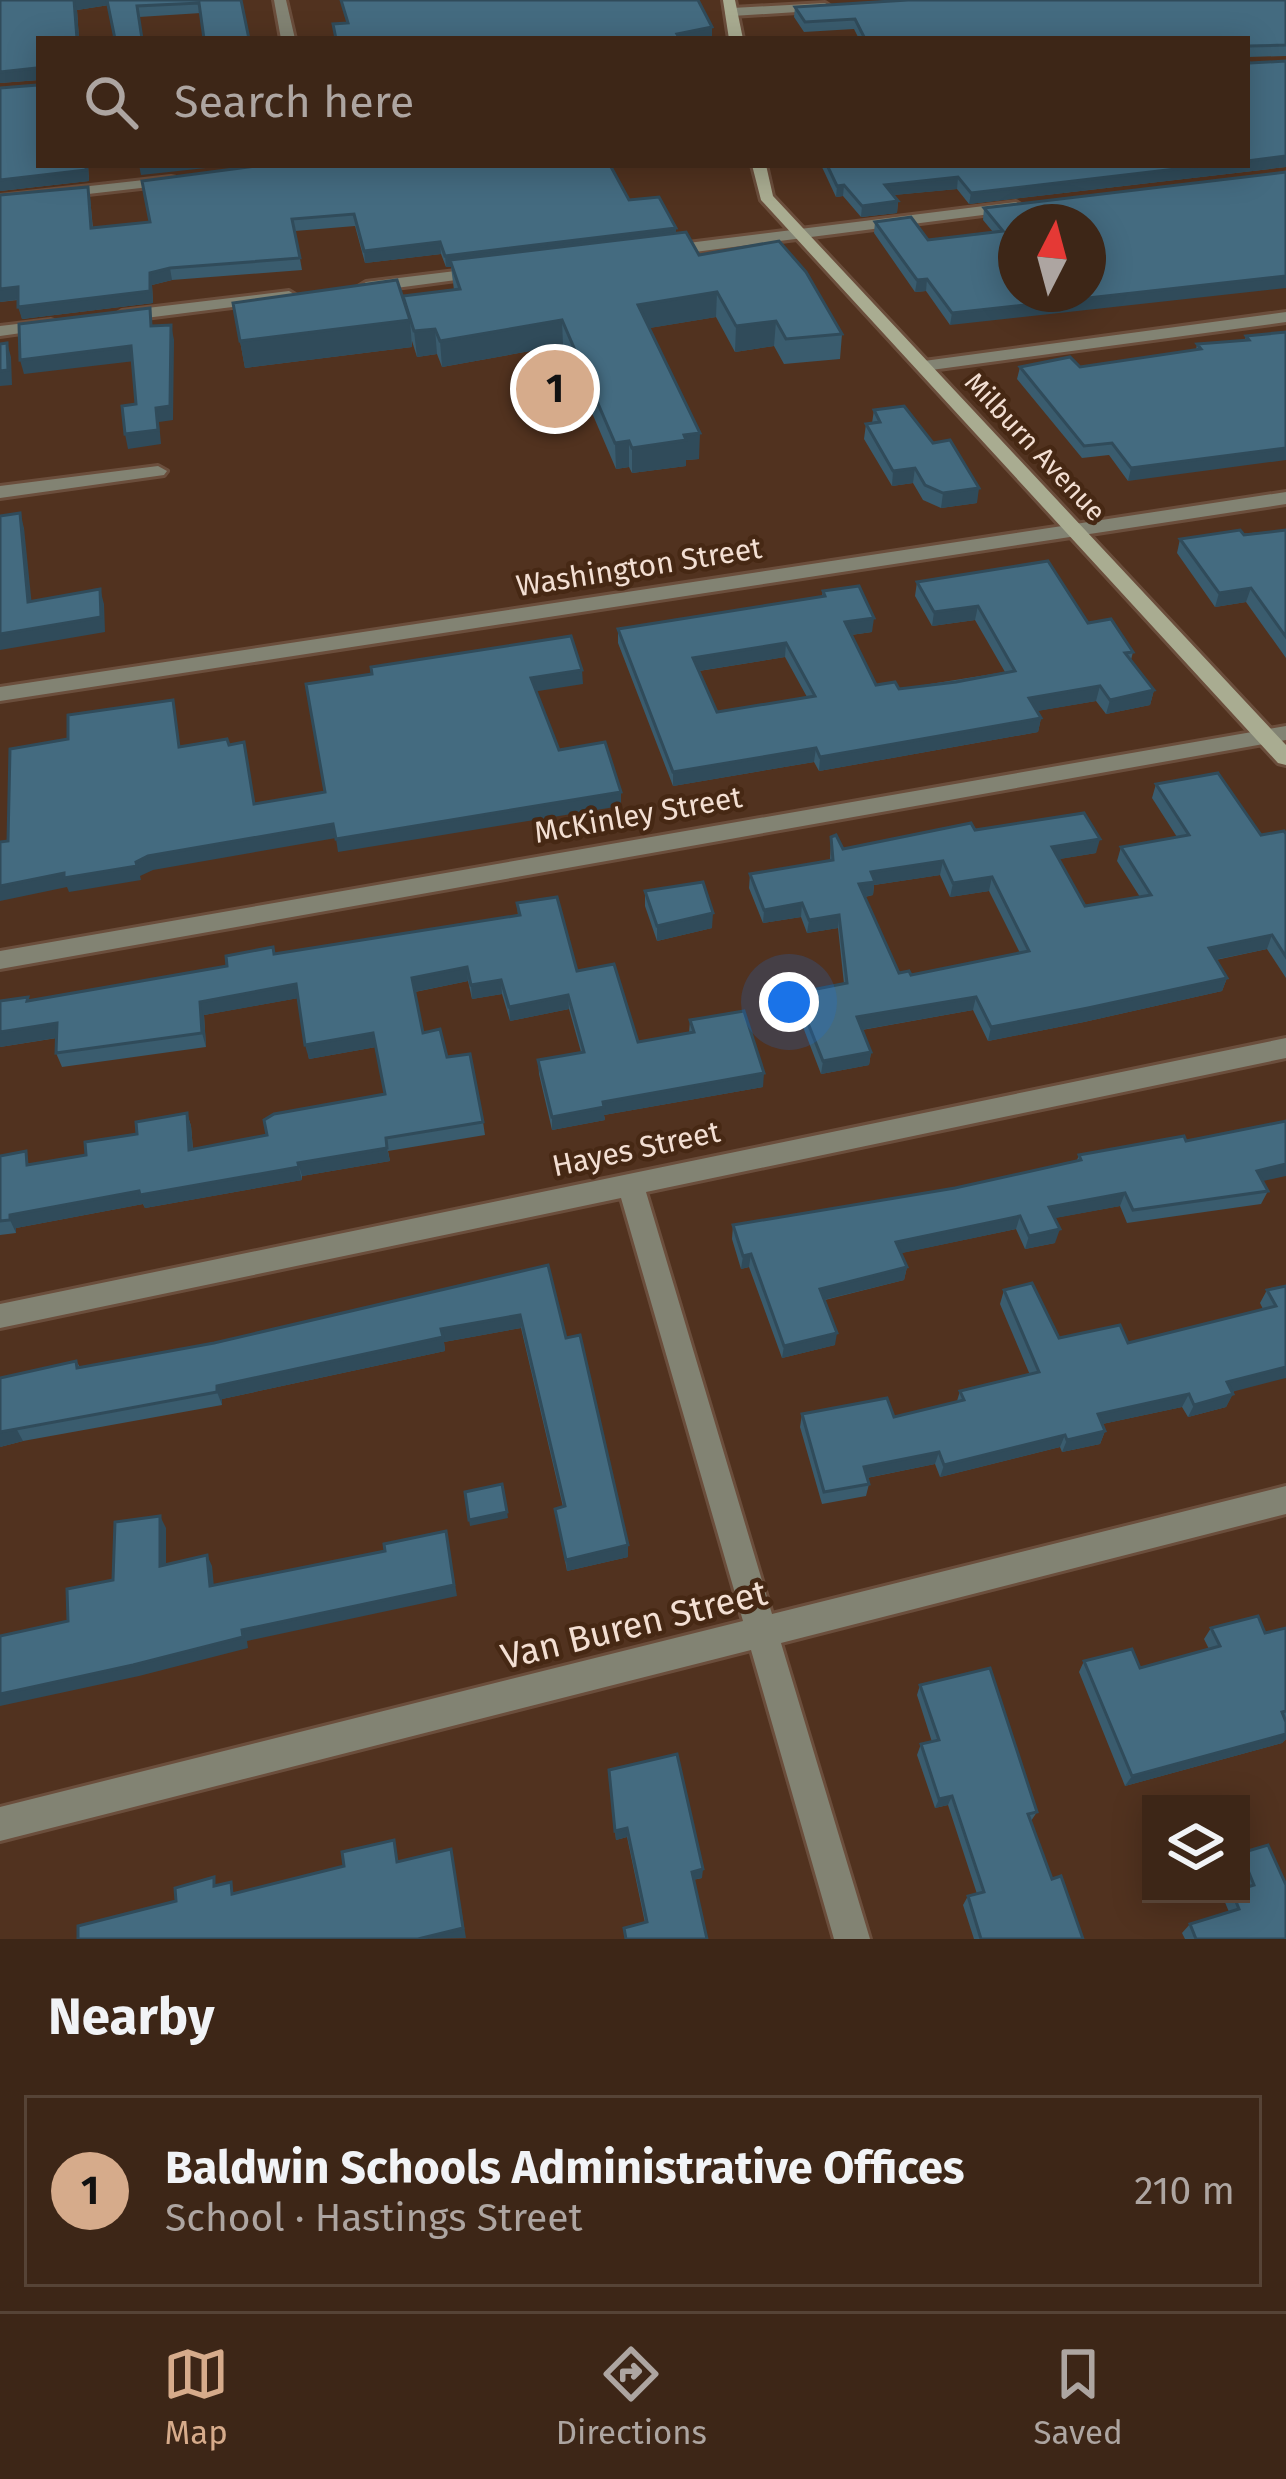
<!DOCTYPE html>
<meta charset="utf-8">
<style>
body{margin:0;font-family:"Fira Sans",sans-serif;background:#483224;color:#f1f3f6}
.controls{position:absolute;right:36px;bottom:36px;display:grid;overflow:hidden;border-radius:0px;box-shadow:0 6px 30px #0003}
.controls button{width:108px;height:108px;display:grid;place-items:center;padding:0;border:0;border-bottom:3px solid #564336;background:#3d2617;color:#f1f3f6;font:60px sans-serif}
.compass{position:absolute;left:998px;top:204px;width:108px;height:108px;border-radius:50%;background:#3d2617;box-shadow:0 6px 30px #0003;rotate:6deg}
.you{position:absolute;left:789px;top:1002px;width:42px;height:42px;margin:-30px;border:9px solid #fff;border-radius:50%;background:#1a73e8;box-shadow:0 0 0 18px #1a73e833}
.badge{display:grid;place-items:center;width:78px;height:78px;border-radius:50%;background:#d6ab8b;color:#111;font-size:39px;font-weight:700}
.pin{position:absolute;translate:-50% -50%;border:6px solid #fff;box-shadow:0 3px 12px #0006}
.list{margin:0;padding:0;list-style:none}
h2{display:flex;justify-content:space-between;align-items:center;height:156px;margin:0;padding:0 48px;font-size:51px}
h2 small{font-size:39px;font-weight:400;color:#ada5a1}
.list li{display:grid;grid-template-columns:78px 1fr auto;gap:36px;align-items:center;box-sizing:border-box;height:192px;margin:0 24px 24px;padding:0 24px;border:3px solid #564336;border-radius:0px}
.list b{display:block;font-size:45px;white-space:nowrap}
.list p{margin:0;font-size:39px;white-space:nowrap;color:#ada5a1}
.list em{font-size:39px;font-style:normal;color:#ada5a1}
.icon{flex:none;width:66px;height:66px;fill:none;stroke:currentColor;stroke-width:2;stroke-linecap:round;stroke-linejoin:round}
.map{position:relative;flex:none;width:1286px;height:1939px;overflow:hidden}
.search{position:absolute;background:#3d2617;box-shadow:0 6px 30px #0003;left:36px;right:36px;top:36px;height:132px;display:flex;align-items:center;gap:30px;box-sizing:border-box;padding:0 42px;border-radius:0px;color:#ada5a1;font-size:45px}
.sheet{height:372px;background:#3d2617}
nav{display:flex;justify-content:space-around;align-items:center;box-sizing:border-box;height:168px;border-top:3px solid #564336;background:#3d2617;font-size:33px;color:#ada5a1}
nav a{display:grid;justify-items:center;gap:6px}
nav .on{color:#d6ab8b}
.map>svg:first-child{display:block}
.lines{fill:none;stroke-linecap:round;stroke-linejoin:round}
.street-casing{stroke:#6b4e3c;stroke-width:6}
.secondary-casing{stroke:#6b4e3c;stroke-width:6}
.street{fill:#828373;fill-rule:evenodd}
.secondary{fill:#a9ac91;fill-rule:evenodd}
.wall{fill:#3a5c6e;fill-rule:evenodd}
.shaded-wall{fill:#304b5a}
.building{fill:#446b80;stroke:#304b5a;stroke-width:3;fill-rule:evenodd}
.labels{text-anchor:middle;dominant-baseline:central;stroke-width:9;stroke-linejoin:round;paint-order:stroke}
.far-street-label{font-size:27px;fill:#f3dfd3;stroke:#462814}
.street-label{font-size:30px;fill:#f3dfd3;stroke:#462814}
.near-street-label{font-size:36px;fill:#f3dfd3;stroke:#462814}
</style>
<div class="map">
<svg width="1286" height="1939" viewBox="0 0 1286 1939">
<rect width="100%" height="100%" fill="#51321f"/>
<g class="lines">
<defs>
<g id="street">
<polygon points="274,0 286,0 295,39 281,39"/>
<polygon points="825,3 831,7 829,10 732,16 726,12 732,8"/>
<polygon points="171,177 176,178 176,184 0,204 0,196"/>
<polygon points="1016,202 1024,207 1021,210 664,256 656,251 664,246"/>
<polygon points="480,268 486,270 486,276 366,292 358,287 366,282"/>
<polygon points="289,291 297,296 295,299 122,321 114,316 122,311"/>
<polygon points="1286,312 1286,322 924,371 916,366 924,361"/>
<polygon points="51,320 57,322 57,328 0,336 0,326"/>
<polygon points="158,466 167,471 164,475 0,498 0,486"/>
<polygon points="1286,492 1286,504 0,701 0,687"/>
<polygon points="1286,726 1286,740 0,969 0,951"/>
<polygon points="1286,1038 1286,1058 646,1192 772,1614 1286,1486 1286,1514 781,1643 870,1939 834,1939 751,1650 0,1841 0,1807 743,1621 621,1198 0,1328 0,1304"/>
</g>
<g id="secondary">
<polygon points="723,0 735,0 743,39 729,39"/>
<polygon points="752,165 766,165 773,196 1286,745 1286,765 1278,763 761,200"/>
</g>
</defs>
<use href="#street" class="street-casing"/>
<use href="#secondary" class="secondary-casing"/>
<use href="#street" class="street"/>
<use href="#secondary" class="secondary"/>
</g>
<g class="wall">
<polygon points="0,0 241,0 249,39 204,39 201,13 139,17 143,39 115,39 109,5 77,10 79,39 39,39 39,165 88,165 89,181 0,191 0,88 37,85 39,80 0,83"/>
<polygon points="1286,0 1286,56 1247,57 1247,39 859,39 854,29 804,32 794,17 795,7"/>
<polygon points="1286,61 1286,167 969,204 957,189 893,195 898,201 897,213 861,217 843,196 836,197 821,165 1247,165 1250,63"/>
<polygon points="1286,172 950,325 926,291 915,292 874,233 875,222 928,240 993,232 983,220 984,208"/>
<polygon points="0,195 90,198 93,228 629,200 676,233 699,255 842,334 840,359 784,364 774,346 735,352 716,317 649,328 699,459 686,460 686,466 632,473 629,467 616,469 563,345 442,367 437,354 417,357 412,341 412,347 245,368 233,303 403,301 454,290 451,267 446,267 441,254 365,263 355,226 295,231 302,270 172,280 152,285 153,303 22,319 18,300 0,302"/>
<polygon points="1286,332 1128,481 1109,455 1082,458 1017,379 1020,367 1080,367 1196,350 1197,344 1245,340 1246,336"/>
<polygon points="874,410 977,503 941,508 923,500 913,483 892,486 864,439 866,424 872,423"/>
<polygon points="1286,530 1286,658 1246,602 1215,607 1177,553 1180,539"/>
<path d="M917 582 1088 623 1133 652 1131 660 1154 690 1150 705 1106 714 1096 701 1036 711 1041 718 1038 732 819 771 814 762 673 786 618 643V629L822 596 823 591 872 632 851 635 876 685 899 689 1005 672 975 620 932 626 915 596ZM785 657 807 697 717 712 699 671Z"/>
<path d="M1156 784 1261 835 1286 834V978L1267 949 1216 960 1227 978 1222 991 1084 1022 988 1041 973 1010 862 1030 871 1052 869 1065 821 1074 795 1006 796 993 844 984 838 928 807 933 801 917 763 923 749 888 750 874 830 861 831 837 843 849 975 830 1096 853 1059 859 1085 906 1140 897 1117 861 1121 847 1177 837 1152 798ZM940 875 950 897 989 891 1020 953 911 975 899 973 865 897 873 895 874 885Z"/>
<polygon points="645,891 712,928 657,941 645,906"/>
<polygon points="517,903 638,1042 689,1033 690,1020 763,1087 604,1115 605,1120 552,1130 539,1074 538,1060 581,1052 569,1009 510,1021 502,994 472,999 468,981 415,992 423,1033 447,1057 483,1122 485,1135 388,1151 390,1161 302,1176 302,1180 145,1208 143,1204 16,1228 16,1233 0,1235 0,1156 32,1164 86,1155 187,1113 191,1126 193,1149 267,1135 385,1094 376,1047 309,1059 298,998 204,1015 206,1047 62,1067 56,1053 57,1038 0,1047 28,997 29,1001 227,966 274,954 518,916"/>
<polygon points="1186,1141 1263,1181 1268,1191 1261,1204 1127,1223 1120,1206 1054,1218 1055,1243 1025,1249 1016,1229 901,1253 907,1267 904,1280 825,1300 835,1345 782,1358 749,1267 741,1269 732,1239 733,1225 955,1188 1077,1160 1079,1155"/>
<polygon points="548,1265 566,1338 628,1557 567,1571 555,1509 563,1507 521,1328 444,1342 445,1351 222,1399 222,1405 23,1441 0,1447 76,1361 80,1367 214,1343"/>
<polygon points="1286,1286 1226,1407 1188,1417 1182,1407 1102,1424 1105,1431 1100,1444 1062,1452 1060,1447 940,1477 935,1464 867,1478 869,1484 866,1496 822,1504 800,1427 802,1414 894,1417 957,1401 960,1391 1030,1375 1000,1304 1004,1290 1059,1338 1128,1343 1263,1309 1260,1303 1267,1290"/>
<polygon points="1211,1628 1265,1633 1286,1628 1286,1739 1282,1743 1125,1786 1079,1672 1084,1661 1140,1668 1209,1649 1204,1639"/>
<polygon points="920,1685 1037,1812 1031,1821 1052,1879 1083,1939 974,1939 963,1905 968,1896 977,1894 948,1805 935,1808 917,1755 921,1744 932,1742 917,1695"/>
<polygon points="609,1770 702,1878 693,1880 707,1939 625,1939 624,1928 645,1923 627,1837 616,1840"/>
<polygon points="1241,1853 1286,1939 1185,1939 1182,1933 1190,1924 1229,1912 1224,1900 1230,1894 1241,1894 1244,1888 1241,1882"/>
</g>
<g class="shaded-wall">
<polygon points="74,0 108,0 109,5 77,10 79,39 77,39"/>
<polygon points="712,27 712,38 677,39 677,34"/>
<polygon points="36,68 39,80 0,83 0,72"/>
<polygon points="1286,156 1286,167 969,204 971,193 1210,165 1247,165 1247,161"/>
<polygon points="88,165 89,181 0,191 0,180"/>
<polygon points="139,165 234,165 141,175"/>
<polygon points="958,177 957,189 884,196 885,185"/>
<polygon points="844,185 843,196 836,197 837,186"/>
<polygon points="898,201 897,213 861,217 862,206"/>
<polygon points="676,228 676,239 450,260 451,267 446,267 445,256"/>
<polygon points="440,242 441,254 365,263 364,251"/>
<polygon points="170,268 172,280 152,285 153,303 22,319 18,307"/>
<polygon points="1286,276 1286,288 950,325 952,313"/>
<polygon points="927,279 926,291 915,292 917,280"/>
<polygon points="18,287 21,299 0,302 0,289"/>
<polygon points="717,292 716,317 638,330 638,305"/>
<polygon points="410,320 412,347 245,368 240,341"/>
<polygon points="562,320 563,345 442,367 440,341"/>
<polygon points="776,321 774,346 735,352 736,326"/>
<polygon points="171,325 174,340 173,420 159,422 161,444 128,449 125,434 156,408"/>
<polygon points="435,329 437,354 417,357 414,331"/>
<polygon points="7,343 11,357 12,385 0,386 0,371"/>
<polygon points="131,346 135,361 24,374 20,360"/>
<polygon points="700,433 699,459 686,460 686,466 632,473 632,448"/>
<polygon points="629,441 629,467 616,469 615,443"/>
<polygon points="1286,448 1286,460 1128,481 1131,468"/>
<polygon points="915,468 913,483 892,486 893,471"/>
<polygon points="979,488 977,503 941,508 943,493"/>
<polygon points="20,513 24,528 33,616 28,602"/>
<polygon points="1251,588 1246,602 1215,607 1219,593"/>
<polygon points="100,589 104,604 105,632 0,650 0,634"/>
<polygon points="978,606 975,620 932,626 934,612"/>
<polygon points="874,618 872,632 843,636 845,622"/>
<polygon points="786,643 785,657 692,672 693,658"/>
<polygon points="582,670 583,684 532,692 531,678"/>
<polygon points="1100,686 1096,701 1026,713 1029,698"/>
<polygon points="1154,690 1150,705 1106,714 1110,700"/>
<polygon points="1041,718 1038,732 819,771 820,757"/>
<polygon points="816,748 814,762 673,786 673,772"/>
<polygon points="621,792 621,806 338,852 336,839"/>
<polygon points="333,824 336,838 153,870 140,876 141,880 69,892 67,887 0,901 0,886 64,873 136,862 148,856"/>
<polygon points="1100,839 1096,853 1048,861 1052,847"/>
<polygon points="943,861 940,875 874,885 873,895 857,898 859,884 871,872"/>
<polygon points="992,877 989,891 950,897 953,883"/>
<polygon points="802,903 801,917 763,923 764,910"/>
<polygon points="713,913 712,928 657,941 657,926"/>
<polygon points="839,915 838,928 807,933 809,920"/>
<polygon points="1272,935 1267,949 1204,962 1209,948"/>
<polygon points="467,967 468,981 414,992 412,978"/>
<polygon points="1227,978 1222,991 1084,1022 988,1041 991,1027"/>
<polygon points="501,980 502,994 472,999 471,985"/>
<polygon points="296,984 299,998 204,1015 206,1047 202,1033 200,1002"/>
<polygon points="568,995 569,1009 510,1021 509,1007"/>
<polygon points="976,997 973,1010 855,1031 857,1017"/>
<polygon points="57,1023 62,1037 0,1047 0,1032"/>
<polygon points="373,1033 376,1047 309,1059 305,1045"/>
<polygon points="871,1052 869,1065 821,1074 823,1061"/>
<polygon points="764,1073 763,1087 604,1115 605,1120 552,1130 552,1117 603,1102"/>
<polygon points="187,1113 191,1126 194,1163 189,1150"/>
<polygon points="387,1148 390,1161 302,1176 298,1163"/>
<polygon points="1286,1164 1286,1176 1250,1184 1257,1171"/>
<polygon points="299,1167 302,1180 145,1208 143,1204 16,1228 16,1233 10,1220 10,1215 139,1191"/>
<polygon points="1125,1193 1120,1206 1045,1220 1049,1207"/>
<polygon points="1020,1216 1016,1229 893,1255 896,1242"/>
<polygon points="1060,1229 1055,1243 1025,1249 1029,1236"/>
<polygon points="751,1254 749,1267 741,1269 743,1256"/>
<polygon points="907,1267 904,1280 819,1301 820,1289"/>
<polygon points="520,1315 521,1328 444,1342 445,1351 222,1399 222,1405 217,1392 217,1386 441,1329"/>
<polygon points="837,1333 835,1345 782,1358 784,1346"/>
<polygon points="1286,1367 1286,1378 1220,1395 1227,1382"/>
<polygon points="1189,1394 1182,1407 1093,1426 1098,1414"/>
<polygon points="1233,1394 1226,1407 1188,1417 1194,1405"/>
<polygon points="16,1428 23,1441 0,1447 0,1432"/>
<polygon points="1105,1431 1100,1444 1062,1452 1067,1440"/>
<polygon points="1065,1435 1060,1447 940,1477 944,1465"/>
<polygon points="939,1452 935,1464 861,1479 864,1467"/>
<polygon points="507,1512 508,1518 470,1526 469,1520"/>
<polygon points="160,1516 166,1528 166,1577 160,1566"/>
<polygon points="446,1531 457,1596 247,1641 248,1648 139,1676 0,1706 0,1694 242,1630"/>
<polygon points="628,1545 628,1557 567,1571 566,1560"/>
<polygon points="207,1555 212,1566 215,1598 210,1586"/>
<polygon points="1286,1734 1286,1739 1282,1743 1125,1786 1132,1776"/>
<polygon points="952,1796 948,1805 935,1808 939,1799"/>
<polygon points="627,1828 627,1837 616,1840 615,1831"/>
<polygon points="451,1849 466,1938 418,1939"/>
<polygon points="703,1869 702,1878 691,1880 692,1872"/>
</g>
<g class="building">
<polygon points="0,0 74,0 77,39 39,39 39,71 36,68 0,72"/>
<polygon points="107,0 241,0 249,39 204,39 199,3 137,6 142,39 115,39"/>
<polygon points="341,0 698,0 712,27 677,34 680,39 336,39 333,24 348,23"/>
<polygon points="908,0 1286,0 1286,45 1249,46 1247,53 1247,39 865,39 855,19 805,22 795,7"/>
<polygon points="1247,60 1250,63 1286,61 1286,156 1247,161"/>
<polygon points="39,78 39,165 86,165 86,170 0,180 0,88 37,85"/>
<polygon points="263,165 610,165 629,200 659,197 676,228 445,256 440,242 364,251 354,214 292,219 300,258 170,268 150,273 150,291 18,307 18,287 0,289 0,195 88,187 91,228 150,222 142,181"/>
<polygon points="827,165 1210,165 971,193 958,177 885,185 898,201 862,206 844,185 837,186"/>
<path d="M1286 172V276L952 313 927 279 917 280 875 222 911 217 928 240 1003 231 984 208ZM1016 222H1088V294H1016Z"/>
<polygon points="686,232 699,255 779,241 806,272 842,334 786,339 776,321 736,326 717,292 638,305 700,433 684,435 686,440 632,448 629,441 615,443 562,320 440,341 435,329 414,331 403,296 460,289 450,260"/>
<polygon points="397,280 410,320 240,341 233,303"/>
<polygon points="150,308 151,326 171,325 170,406 156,408 158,430 125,434 122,406 136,404 131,346 20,360 19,324"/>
<polygon points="1286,332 1286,448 1131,468 1112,443 1084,446 1020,367 1070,357 1080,367 1201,349 1197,344 1249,340 1246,336"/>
<polygon points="7,343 8,370 0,371 0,344"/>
<polygon points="904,406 933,443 950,440 979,488 943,493 925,485 915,468 893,471 866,424 880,422 874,410"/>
<polygon points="20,513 28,602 100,589 101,617 0,634 0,516"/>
<polygon points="1240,530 1244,535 1286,530 1286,637 1251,588 1219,593 1180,539"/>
<path d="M1048 561 1088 623 1111 619 1133 652 1125 653 1154 690 1110 700 1100 686 1029 698 1041 718 820 757 816 748 673 772 618 629 825 596 823 591 859 586 874 618 845 622 876 685 895 682 899 689 956 682 1015 671 978 606 934 612 917 582ZM786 643 815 696 717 712 693 658Z"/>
<polygon points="571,636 582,670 531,678 559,750 605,742 621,792 336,839 333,824 148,856 136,862 137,866 64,878 64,873 0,886 0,842 8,841 10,749 68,739 68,715 173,700 179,747 227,739 229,745 244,742 254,804 325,792 306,684 372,674 371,667"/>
<path d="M1218 773 1261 835 1284 831 1286 834V957L1272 935 1209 948 1227 978 1088 1008 991 1027 976 997 857 1017 871 1052 823 1061 796 993 847 983 839 915 809 920 802 903 764 910 750 874 833 860 831 837 836 835 843 849 971 823 975 830 1084 813 1100 839 1052 847 1085 906 1151 895 1121 847 1189 835 1156 784ZM943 861 953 883 992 877 1029 951 911 975 909 971 899 973 859 884 875 882 871 872Z"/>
<polygon points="703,882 713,913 657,926 645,891"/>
<polygon points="557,897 577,971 614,964 638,1042 694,1032 690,1020 744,1011 764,1073 603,1102 604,1107 552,1117 538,1060 584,1052 568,995 509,1007 501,980 471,985 467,967 412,978 423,1033 440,1029 447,1057 470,1054 483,1122 386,1138 387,1148 298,1163 299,1167 140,1195 139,1191 10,1215 10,1220 0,1221 0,1156 26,1151 27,1165 86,1155 85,1142 137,1134 136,1122 187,1113 189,1150 267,1135 264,1120 274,1114 385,1094 373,1033 305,1045 296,984 200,1002 202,1033 56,1053 57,1023 0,1032 0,1001 28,997 27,1001 227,966 226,956 273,947 274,954 520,915 517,903"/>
<polygon points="1286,1121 1286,1164 1257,1171 1268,1191 1133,1210 1125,1193 1049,1207 1060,1229 1029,1236 1020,1216 896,1242 907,1267 820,1289 837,1333 784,1346 751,1254 743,1256 733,1225 955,1188 1081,1160 1079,1155 1184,1136 1186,1141"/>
<polygon points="548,1265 566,1338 580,1335 628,1545 566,1560 555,1509 565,1506 520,1315 441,1329 443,1337 217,1386 217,1392 0,1432 0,1378 76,1361 77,1368 214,1343"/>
<polygon points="1032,1283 1059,1338 1120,1325 1128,1343 1276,1306 1267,1290 1286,1286 1286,1367 1227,1382 1233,1394 1194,1405 1189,1394 1098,1414 1105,1431 1067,1440 1065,1435 944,1465 939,1452 864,1467 869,1484 824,1492 802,1414 887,1398 894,1417 964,1400 960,1391 1039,1372 1004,1290"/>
<polygon points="502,1484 507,1512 469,1520 465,1492"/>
<polygon points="160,1516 160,1566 207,1555 210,1586 385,1551 384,1544 446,1531 454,1585 242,1630 243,1637 133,1665 0,1694 0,1636 68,1621 67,1589 113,1580 115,1522"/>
<polygon points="1258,1616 1265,1633 1286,1628 1286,1711 1282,1712 1286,1722 1286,1734 1132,1776 1084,1661 1132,1649 1140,1668 1220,1646 1211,1628"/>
<polygon points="990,1668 1037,1812 1028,1814 1052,1879 1061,1876 1083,1939 981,1939 968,1896 984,1892 952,1796 939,1799 921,1744 939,1740 920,1685"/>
<polygon points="677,1754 703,1869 692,1872 707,1939 626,1939 624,1928 647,1922 627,1828 615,1831 609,1770"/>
<polygon points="394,1840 397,1862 451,1849 463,1928 418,1939 78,1939 78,1926 176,1901 175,1888 214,1877 214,1886 231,1882 232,1894 344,1866 342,1852"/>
<polygon points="1268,1845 1286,1885 1286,1939 1196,1939 1190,1924 1239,1909 1233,1894 1241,1894 1241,1889 1254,1885 1241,1853"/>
</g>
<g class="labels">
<g class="far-street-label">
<text transform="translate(1035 447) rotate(47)">Milburn Avenue</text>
</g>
<g class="street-label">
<text transform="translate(639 567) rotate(-9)">Washington Street</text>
<text transform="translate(638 815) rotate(-10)">McKinley Street</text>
<text transform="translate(636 1149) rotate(-12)">Hayes Street</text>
</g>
<g class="near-street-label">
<text transform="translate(634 1625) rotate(-14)">Van Buren Street</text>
</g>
</g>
</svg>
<div class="controls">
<button><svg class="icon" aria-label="layers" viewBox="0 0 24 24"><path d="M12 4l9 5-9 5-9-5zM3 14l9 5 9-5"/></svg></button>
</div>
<svg class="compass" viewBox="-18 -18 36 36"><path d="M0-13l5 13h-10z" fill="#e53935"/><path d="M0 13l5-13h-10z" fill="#ada5a1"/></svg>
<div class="you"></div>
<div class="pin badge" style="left:555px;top:389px">1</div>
<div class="search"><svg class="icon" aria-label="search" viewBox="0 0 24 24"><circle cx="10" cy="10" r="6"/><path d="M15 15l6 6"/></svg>Search here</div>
</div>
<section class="sheet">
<h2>Nearby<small></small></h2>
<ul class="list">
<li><span class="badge">1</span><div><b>Baldwin Schools Administrative Offices</b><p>School · Hastings Street</p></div><em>210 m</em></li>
</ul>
</section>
<nav>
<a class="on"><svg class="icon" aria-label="map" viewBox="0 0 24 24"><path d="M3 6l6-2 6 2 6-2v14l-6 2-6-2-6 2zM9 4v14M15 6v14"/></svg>Map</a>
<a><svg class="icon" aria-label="directions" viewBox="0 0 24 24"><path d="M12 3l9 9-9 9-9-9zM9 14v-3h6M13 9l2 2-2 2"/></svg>Directions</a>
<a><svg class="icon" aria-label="saved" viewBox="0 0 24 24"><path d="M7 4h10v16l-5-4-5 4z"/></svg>Saved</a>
</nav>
